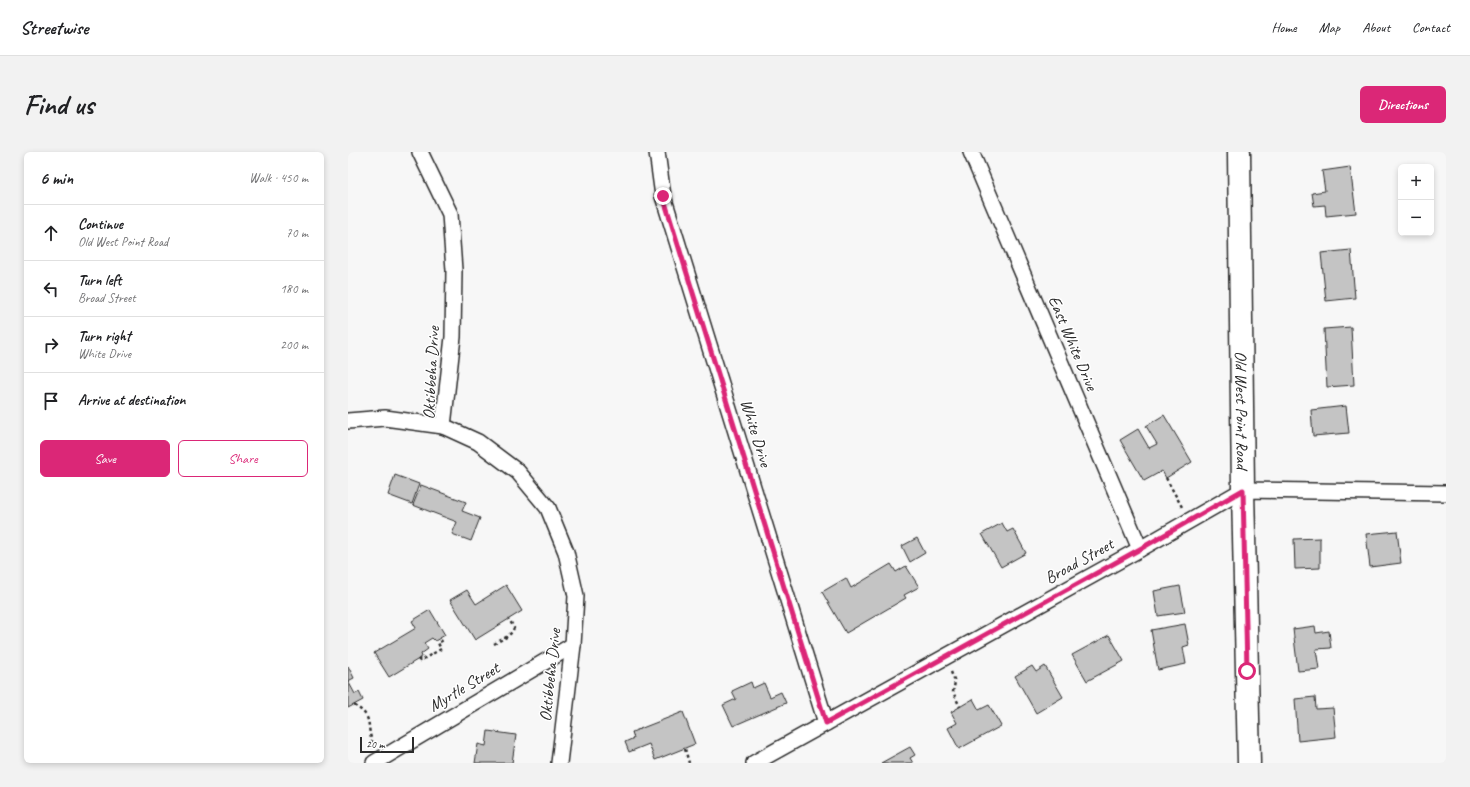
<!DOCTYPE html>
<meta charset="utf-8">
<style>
body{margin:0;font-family:Caveat,sans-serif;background:#f2f2f2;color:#202124}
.controls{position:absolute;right:12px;top:12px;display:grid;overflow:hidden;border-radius:6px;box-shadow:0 2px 6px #0003}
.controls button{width:36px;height:36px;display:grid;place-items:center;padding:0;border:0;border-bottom:1px solid #e0e0e0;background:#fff;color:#202124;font:20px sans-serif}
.scale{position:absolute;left:12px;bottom:10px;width:54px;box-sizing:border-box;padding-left:4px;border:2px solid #2b2b2b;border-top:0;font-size:11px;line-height:14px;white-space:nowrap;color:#2b2b2b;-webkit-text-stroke:3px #fff;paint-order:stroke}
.stop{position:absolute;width:12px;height:12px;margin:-9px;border:3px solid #db2777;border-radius:50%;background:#fff}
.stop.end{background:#db2777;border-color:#fff;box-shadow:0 1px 4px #0008}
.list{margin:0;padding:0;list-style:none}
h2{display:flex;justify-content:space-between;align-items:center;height:52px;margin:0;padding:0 16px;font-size:17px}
h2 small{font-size:13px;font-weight:400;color:#757577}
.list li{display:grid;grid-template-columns:26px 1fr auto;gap:12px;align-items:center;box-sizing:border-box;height:56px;padding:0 16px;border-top:1px solid #e0e0e0}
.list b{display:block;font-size:15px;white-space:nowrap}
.list p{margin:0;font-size:13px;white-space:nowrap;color:#757577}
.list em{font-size:13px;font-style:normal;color:#757577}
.actions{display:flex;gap:8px;padding:12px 16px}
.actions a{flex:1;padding:9px 0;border:1px solid #db2777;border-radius:6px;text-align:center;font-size:14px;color:#db2777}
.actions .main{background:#db2777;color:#fff}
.icon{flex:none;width:22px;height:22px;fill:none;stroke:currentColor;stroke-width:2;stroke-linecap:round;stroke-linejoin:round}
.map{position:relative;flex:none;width:1098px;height:611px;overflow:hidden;border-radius:6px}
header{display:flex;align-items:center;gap:24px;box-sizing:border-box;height:56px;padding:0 20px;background:#fff;border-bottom:1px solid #e0e0e0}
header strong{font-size:19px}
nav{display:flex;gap:22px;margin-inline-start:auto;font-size:14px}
.intro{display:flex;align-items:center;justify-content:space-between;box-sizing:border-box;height:96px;padding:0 24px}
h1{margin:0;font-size:28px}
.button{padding:10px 18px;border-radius:6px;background:#db2777;color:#fff;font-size:14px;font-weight:700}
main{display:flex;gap:24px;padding:0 24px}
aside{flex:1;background:#fff;border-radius:6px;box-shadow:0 2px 6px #0003}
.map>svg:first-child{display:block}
.building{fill:#c4c4c4;stroke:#2b2b2b}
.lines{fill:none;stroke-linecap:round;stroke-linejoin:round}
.street-casing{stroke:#2b2b2b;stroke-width:18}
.secondary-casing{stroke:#2b2b2b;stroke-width:25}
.path{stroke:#2b2b2b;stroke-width:2.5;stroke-dasharray:3 3;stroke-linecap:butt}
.street{stroke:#fff;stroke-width:15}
.secondary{stroke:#fff;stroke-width:22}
.route{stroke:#db2777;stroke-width:5}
.labels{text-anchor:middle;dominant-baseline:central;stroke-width:3;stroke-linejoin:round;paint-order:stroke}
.street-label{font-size:17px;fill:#2b2b2b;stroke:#fff}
</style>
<header>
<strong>Streetwise</strong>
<nav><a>Home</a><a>Map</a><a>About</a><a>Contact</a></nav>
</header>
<div class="intro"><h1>Find us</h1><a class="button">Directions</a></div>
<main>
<aside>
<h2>6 min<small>Walk · 450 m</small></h2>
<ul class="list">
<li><svg class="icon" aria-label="ahead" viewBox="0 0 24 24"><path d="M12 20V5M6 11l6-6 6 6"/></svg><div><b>Continue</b><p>Old West Point Road</p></div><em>70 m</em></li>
<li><svg class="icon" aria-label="left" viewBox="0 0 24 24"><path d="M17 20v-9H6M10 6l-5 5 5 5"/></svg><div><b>Turn left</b><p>Broad Street</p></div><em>180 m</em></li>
<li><svg class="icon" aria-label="right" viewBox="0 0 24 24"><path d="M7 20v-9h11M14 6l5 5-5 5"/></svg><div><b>Turn right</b><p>White Drive</p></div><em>200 m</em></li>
<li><svg class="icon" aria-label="arrive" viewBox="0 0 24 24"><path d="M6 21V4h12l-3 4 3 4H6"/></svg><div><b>Arrive at destination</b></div></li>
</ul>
<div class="actions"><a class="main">Save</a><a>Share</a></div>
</aside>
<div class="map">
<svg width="1098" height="611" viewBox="0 0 1098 611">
<rect width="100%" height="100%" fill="#f7f7f7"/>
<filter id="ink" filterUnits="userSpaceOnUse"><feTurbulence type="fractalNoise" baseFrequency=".025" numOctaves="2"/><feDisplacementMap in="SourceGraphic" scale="8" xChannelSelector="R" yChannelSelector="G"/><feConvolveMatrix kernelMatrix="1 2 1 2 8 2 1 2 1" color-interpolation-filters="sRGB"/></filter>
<g filter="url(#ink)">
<g class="building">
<polygon points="1002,15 1008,61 978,64 977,53 966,54 964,41 977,39 974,19"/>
<polygon points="1003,98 1007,146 978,149 973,101"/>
<polygon points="1003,175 1006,233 979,235 976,177"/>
<polygon points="998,254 1001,281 965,284 963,258"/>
<polygon points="816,263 844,310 818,326 814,319 796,329 772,288 790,277 801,296 809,292 798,274"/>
<polygon points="47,323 71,332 64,352 40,343"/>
<polygon points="73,333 118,350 114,359 132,366 123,389 104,382 109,370 65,353"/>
<polygon points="654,371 659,380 665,377 678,401 653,415 634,382"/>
<polygon points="1049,379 1053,411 1022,415 1018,382"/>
<polygon points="569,386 577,401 562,410 554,394"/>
<polygon points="972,386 972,416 947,417 946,387"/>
<polygon points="543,412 548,420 558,414 571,435 556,443 558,446 498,481 474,440 498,426 503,436"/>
<polygon points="158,433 174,459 127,488 102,448 119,438 128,452"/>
<polygon points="832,434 837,460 810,464 806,439"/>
<polygon points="82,458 97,483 87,489 84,486 76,491 80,497 73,502 74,505 41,525 26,501 68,476 64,469"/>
<polygon points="837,472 841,493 835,495 838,512 810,518 803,478"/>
<polygon points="967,474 968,481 981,479 983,496 968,497 971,517 950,519 945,477"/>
<polygon points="761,483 776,509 739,529 724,503"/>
<polygon points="0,514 6,526 0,529 7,542 11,540 15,548 0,556"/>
<polygon points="684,514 688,520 697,514 715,545 688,561 667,524"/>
<polygon points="403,530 405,536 416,531 422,545 433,540 438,551 385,574 375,553 388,547 384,539"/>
<polygon points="967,545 968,557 985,556 988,585 950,589 947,547"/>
<polygon points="625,547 631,558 641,553 653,574 611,597 600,576 609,571 603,560"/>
<polygon points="335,560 347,592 307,608 301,592 281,600 277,590 286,586 284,580"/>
<polygon points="140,579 168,583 164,611 127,611 130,592 138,594"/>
<polygon points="562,595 567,603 562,606 565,611 533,611"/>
</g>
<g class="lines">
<defs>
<g id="street">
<polyline points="72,0 102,62 106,118 105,185 95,274 130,290 170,320 200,356 218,400 228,444 225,493 211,611"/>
<polyline points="309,0 315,44 478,571"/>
<polyline points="623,0 792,397"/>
<polyline points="0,269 37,266 95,274"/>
<polyline points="26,611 225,493"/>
<polyline points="406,611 792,397 895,338 1098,341"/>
</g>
<g id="secondary">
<path id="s1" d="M891 0 895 338 901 611"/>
</g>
</defs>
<use href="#street" class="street-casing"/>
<use href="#secondary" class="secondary-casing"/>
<g class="path">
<polyline points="818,326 834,355"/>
<polyline points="146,492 160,484 164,480 166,476 161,467"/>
<polyline points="70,507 72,509 93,497 90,491 97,487"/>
<polyline points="603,520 607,530 605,540 612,555"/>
<path d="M6 553C27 566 17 572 25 592"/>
<polyline points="337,597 341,611"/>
</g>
<use href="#street" class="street"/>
<use href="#secondary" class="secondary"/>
</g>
</g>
<g class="lines" filter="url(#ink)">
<polyline class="route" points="315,44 478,571 792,397 895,338 899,519"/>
</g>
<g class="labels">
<g class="street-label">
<text transform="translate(725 191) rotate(67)">East White Drive</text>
<text transform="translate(83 221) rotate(-87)">Oktibbeha Drive</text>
<text stroke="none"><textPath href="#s1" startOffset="258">Old West Point Road</textPath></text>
<text transform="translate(408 281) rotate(73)">White Drive</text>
<text transform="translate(731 409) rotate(-29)">Broad Street</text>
<text transform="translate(202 523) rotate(-84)">Oktibbeha Drive</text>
<text transform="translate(116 535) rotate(-31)">Myrtle Street</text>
</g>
</g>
</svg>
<div class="controls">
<button>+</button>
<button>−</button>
</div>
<div class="scale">20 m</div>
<div class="stop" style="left:899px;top:519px"></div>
<div class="stop end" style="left:315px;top:44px"></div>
</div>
</main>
